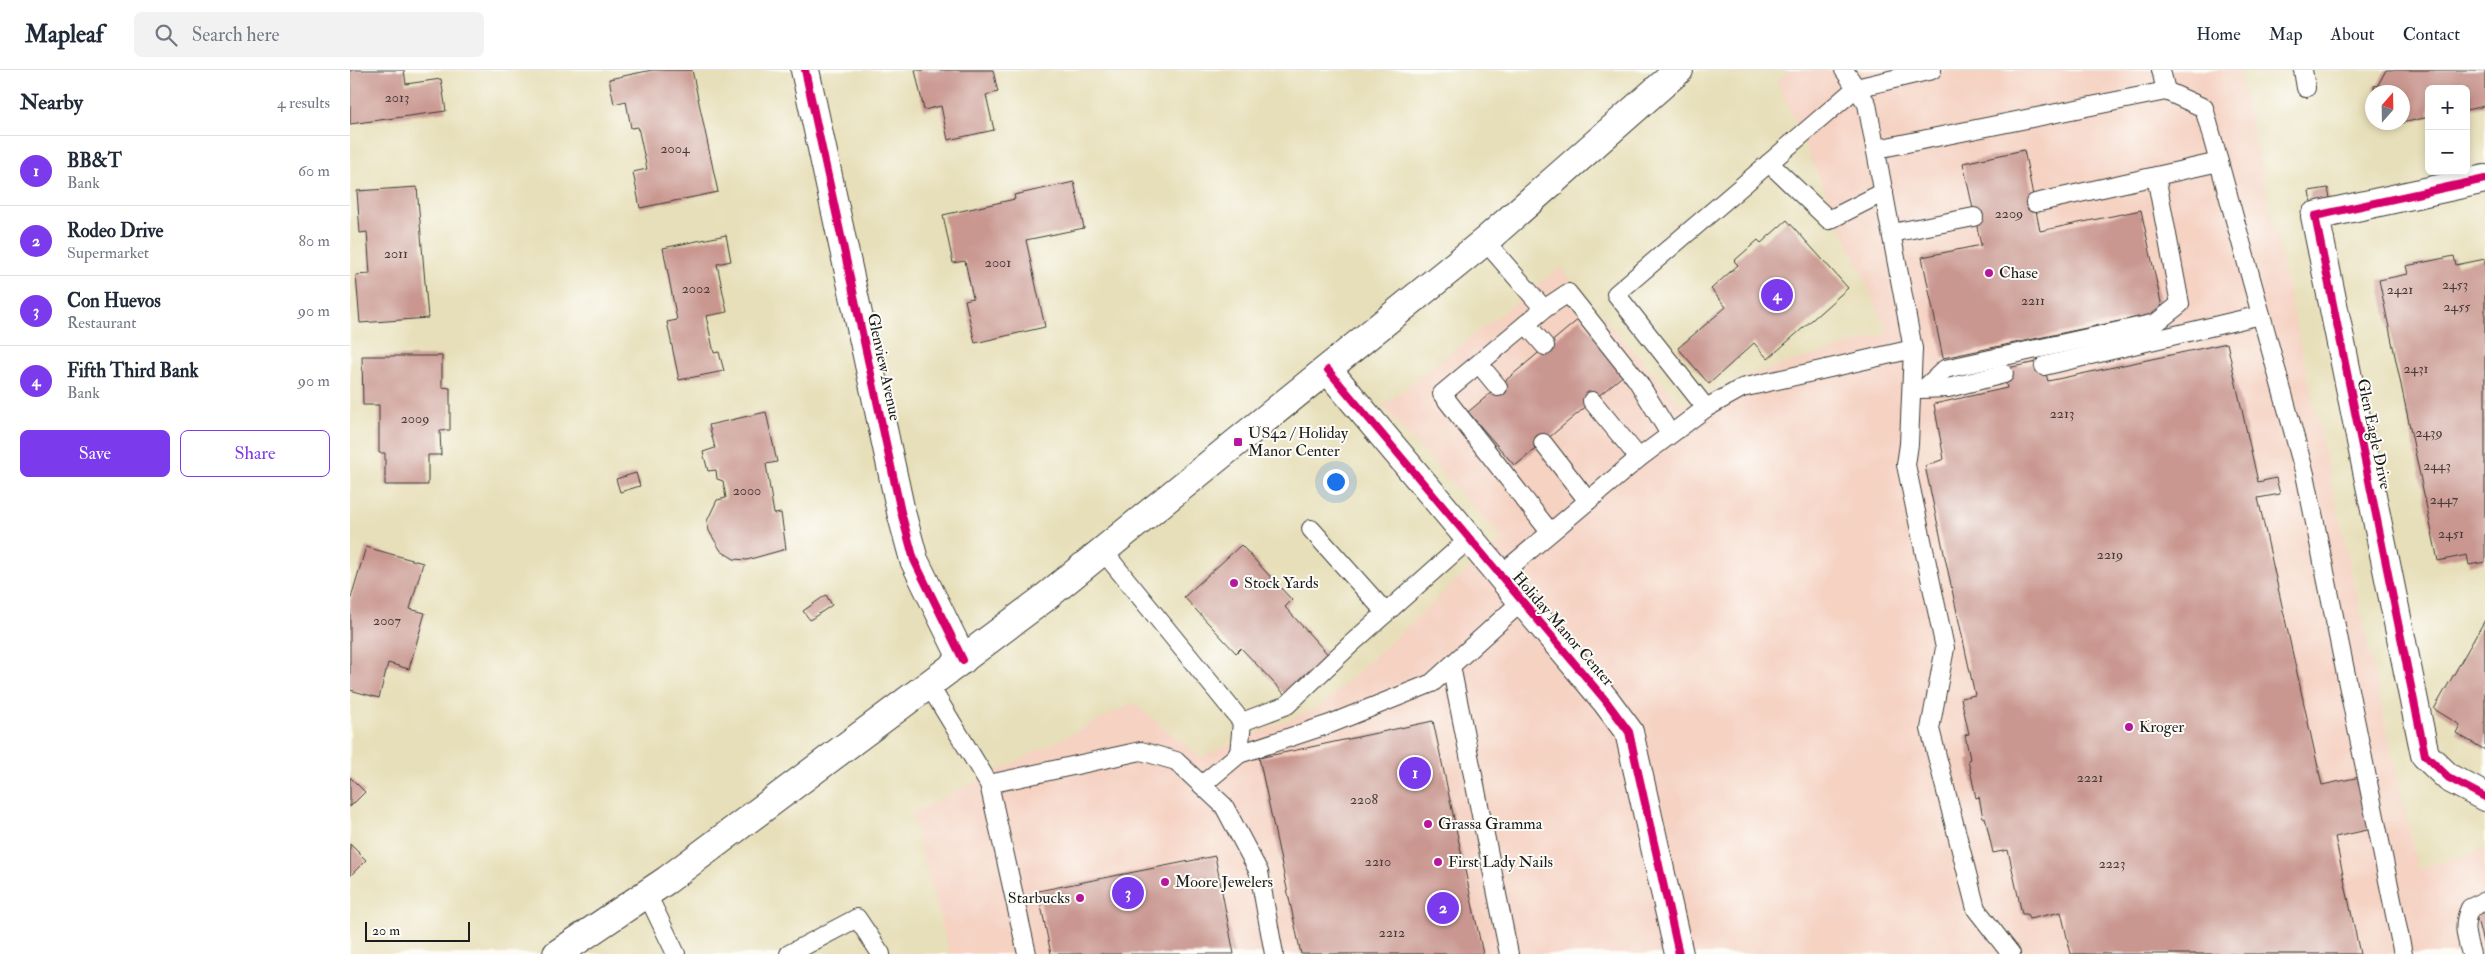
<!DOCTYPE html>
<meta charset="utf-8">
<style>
body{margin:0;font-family:"IM FELL Double Pica",serif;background:#f2f2f3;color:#1f2937}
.controls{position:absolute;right:15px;top:15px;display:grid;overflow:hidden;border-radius:8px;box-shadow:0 2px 8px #0003}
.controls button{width:45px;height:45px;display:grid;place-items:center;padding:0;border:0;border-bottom:1px solid #e0e1e3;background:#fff;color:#1f2937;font:25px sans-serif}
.compass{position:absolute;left:2015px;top:15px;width:45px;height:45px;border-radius:50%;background:#fff;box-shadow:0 2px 8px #0003;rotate:20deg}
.scale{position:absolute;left:15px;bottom:12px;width:105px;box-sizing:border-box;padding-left:5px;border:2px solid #1c1c1c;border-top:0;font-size:14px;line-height:18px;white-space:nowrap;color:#1c1c1c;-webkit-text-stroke:4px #fdfcf7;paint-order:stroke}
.you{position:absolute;left:985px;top:411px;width:18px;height:18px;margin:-12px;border:4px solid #fff;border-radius:50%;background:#1a73e8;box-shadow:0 0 0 8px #1a73e833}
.badge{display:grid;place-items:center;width:32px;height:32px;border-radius:50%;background:#7c3aed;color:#fff;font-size:16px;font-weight:700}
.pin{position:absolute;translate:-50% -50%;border:2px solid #fff;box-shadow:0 1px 5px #0006}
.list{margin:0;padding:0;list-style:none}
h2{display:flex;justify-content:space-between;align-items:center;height:65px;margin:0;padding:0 20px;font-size:21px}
h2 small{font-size:16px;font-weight:400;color:#747a83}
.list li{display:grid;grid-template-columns:32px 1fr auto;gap:15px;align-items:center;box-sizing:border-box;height:70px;padding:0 20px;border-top:1px solid #e0e1e3}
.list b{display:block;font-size:19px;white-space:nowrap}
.list p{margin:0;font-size:16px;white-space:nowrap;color:#747a83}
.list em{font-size:16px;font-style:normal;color:#747a83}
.actions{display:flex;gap:10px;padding:15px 20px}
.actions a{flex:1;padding:11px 0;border:1px solid #7c3aed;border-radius:8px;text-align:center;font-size:18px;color:#7c3aed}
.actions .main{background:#7c3aed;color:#fff}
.icon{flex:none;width:28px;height:28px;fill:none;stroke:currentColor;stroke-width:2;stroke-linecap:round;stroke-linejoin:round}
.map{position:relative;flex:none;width:2135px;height:884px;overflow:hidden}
header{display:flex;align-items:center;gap:30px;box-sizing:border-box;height:70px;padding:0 25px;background:#fff;border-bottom:1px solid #e0e1e3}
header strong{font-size:24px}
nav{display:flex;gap:28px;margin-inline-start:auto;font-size:18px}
.search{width:350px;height:45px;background:#f2f2f3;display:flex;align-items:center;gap:12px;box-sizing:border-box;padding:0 18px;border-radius:8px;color:#747a83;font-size:19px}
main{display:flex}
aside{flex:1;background:#fff}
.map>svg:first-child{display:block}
.built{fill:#f5d2c2}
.building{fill:#c99790}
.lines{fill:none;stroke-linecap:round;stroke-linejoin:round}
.lane-casing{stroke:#3a3934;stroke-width:20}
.street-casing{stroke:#3a3934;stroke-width:30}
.primary-casing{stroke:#3a3934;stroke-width:30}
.lane{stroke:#fff;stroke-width:18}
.street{stroke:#fff;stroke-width:28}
.primary{stroke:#fff;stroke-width:28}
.cycleway-casing{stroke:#fdfcf7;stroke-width:11}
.cycleway{stroke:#d6006c;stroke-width:8}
.poi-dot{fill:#b5179e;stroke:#fdfcf7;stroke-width:2}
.labels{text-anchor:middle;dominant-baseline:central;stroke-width:4;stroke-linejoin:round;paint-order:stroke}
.number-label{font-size:14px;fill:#473b39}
.poi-label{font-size:16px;fill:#1c1c1c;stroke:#fdfcf7;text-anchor:start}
.street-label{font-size:16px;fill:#1c1c1c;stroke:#fdfcf7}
</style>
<header>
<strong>Mapleaf</strong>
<div class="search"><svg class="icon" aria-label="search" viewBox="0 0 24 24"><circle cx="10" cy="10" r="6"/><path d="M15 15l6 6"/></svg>Search here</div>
<nav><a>Home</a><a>Map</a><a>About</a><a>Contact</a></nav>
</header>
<main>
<aside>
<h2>Nearby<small>4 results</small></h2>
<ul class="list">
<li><span class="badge">1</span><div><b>BB&amp;T</b><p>Bank</p></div><em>60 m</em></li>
<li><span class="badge">2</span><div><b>Rodeo Drive</b><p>Supermarket</p></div><em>80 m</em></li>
<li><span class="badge">3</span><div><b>Con Huevos</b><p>Restaurant</p></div><em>90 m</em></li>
<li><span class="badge">4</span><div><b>Fifth Third Bank</b><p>Bank</p></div><em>90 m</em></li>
</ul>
<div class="actions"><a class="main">Save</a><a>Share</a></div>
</aside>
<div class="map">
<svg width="2135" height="884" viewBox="0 0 2135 884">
<rect width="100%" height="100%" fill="#fdfcf7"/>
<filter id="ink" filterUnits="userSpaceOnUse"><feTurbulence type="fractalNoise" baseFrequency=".02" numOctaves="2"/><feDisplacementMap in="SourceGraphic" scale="10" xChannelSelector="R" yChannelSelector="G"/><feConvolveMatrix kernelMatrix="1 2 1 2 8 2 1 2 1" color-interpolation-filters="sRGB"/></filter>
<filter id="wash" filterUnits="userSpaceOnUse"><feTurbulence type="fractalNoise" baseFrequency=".0096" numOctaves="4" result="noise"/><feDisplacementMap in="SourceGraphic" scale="20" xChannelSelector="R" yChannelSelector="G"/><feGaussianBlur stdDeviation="1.12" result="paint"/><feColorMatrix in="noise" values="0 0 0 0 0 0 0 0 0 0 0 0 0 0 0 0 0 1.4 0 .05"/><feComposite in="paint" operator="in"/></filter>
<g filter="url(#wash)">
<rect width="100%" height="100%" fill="#e7dfb9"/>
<polygon class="built" points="1439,0 1889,0 2068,799 2135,779 2135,884 600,884 561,744 783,633 850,687 971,636 1152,469 1032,336 1210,198 1332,336 1406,303 1538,263 1427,12"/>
<g id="blocks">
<g class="building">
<polygon points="0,0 54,0 56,14 91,9 96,41 0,54"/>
<polygon points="302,0 342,0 368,122 290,138 283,102 297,99 288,57 281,58 276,31 264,34 259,9"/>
<polygon points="565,0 643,0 648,22 636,25 644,60 598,70 591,36 574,40"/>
<polygon points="2036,0 2135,0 2135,36 2116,40 2116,19 2079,19 2079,47 2052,53 2052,22 2025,22 2024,16 2028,15"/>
<polygon points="2033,52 2050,52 2050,53 2034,57"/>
<polygon points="1674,80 1690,161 1791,140 1813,242 1593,288 1572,187 1631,175 1613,93"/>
<polygon points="724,112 734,158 676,170 695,257 625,273 615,230 623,228 615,191 603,193 593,145 665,129 664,125"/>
<polygon points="67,117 78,248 10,253 6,205 20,204 17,162 10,163 7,121"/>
<polygon points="1978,118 1981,134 1962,137 1959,121"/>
<polygon points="1437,150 1498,218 1418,289 1404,273 1359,314 1328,278 1376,237 1361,219 1388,195 1384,191 1408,170 1411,173"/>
<polygon points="376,165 381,191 367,194 377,242 356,246 364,283 369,282 374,301 329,310 317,252 327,250 313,178"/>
<polygon points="2104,186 2106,195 2135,189 2135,492 2119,495 2117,485 2088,491 2029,210 2058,204 2056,196"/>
<polygon points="1230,248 1276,303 1165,396 1118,342"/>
<polygon points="1877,273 1908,412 1926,408 1930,424 1908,428 1972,715 2010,707 2022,759 1985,767 2010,884 1721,884 1711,842 1679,849 1677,844 1672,844 1658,780 1643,783 1635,747 1633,748 1629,727 1626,728 1618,690 1620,689 1615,665 1619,664 1611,628 1625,625 1575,396 1594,389 1584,334 1657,318 1652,299 1692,291 1698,311"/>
<polygon points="12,286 92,286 92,317 100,318 100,360 90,361 91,385 78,385 78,415 35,415 35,383 29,383 29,335 13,335"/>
<polygon points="416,342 427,392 416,394 424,444 431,443 436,479 397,490 384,489 371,481 359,461 357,451 367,430 376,428 373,411 367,409 366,400 358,401 353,382 365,378 359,355"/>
<polygon points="286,403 290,416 270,422 266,409"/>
<polygon points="891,475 942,530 935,537 983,590 940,630 891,578 886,583 834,527"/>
<polygon points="16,477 73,493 60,539 75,543 59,599 38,593 29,628 0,620 0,531"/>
<polygon points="476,525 482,535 460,550 453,541"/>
<polygon points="2135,550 2135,680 2106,663 2110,655 2084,639"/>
<polygon points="1083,651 1133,884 951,884 909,688"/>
<polygon points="0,707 15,722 0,737"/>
<polygon points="0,774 16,790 0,806"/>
<polygon points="865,786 884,884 701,884 688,821"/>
<polygon points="2135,838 2135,876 2134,876 2125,841"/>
</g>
</g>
</g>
<g filter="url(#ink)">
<use href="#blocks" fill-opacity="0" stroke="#3a3934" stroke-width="1"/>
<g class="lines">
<defs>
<g id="lane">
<polyline points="1494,0 1517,34 1563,279 1559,374 1556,395 1595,578 1580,659 1626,839 1661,884"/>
<polyline points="1811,0 1816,21"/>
<polyline points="1953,0 1956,18"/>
<polyline points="1527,79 1816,21 1854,38 1955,404 2053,884"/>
<polyline points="1534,122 1479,150 1419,93 1506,18 1582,0"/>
<polyline points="1685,133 1869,92"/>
<polyline points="1542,163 1624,147"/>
<polyline points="1135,171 1194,239"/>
<polyline points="1176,254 1195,276"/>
<polyline points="1129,294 1148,317"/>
<polyline points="1694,296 1911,245"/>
<polyline points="1575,318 1595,299 1806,253 1830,234 1806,106"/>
<polyline points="1571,319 1598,318 1654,304"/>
<polyline points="1242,331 1289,388"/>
<polyline points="1356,338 1266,224 1419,93"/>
<polyline points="1193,373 1238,431"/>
<polyline points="961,459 1036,543"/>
<polyline points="1200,462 1092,324 1194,239 1218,223 1287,310 1320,364"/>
<polyline points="753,481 892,652 889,684"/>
<polyline points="1149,506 1289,388 1356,338 1392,318 1563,279"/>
<polyline points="1101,596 1159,884"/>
<polyline points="579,615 639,714 677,884"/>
<polyline points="892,652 937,635 1001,574 1119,469"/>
<polyline points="639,714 791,681 826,691 874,736 909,802 924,884"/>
<polyline points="852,715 889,684 980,654 1082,613 1171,532"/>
<polyline points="297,824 326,884"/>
<polyline points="439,884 507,848 531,884"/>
<path d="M2121 884C2116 867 2112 855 2120 838L2135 831"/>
</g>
<g id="street">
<polyline points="455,0 551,442 564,490 613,590"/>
<polyline points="2135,109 1965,146 2075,685 2099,708 2135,727"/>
<polyline points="978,300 1256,631 1279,662 1329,884"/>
</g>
<polyline id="primary" points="207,884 317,810 692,530 1135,171 1329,0"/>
</defs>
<use href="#lane" class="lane-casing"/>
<use href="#street" class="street-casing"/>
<use href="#primary" class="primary-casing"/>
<use href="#lane" class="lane"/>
<use href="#street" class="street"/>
<use href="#primary" class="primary"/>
<defs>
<g id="cycleway">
<polyline points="455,0 551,442 564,490 613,590"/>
<polyline points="2135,109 1965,146 2075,685 2099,708 2135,727"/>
<polyline points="978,300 1256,631 1279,662 1329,884"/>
</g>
</defs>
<use href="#cycleway" class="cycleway-casing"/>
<use href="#cycleway" class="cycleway"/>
</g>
</g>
<g class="poi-dot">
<circle cx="1639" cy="203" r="5"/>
<rect x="883" y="367" width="10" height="10" rx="2.5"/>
<circle cx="884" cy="513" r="5"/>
<circle cx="1779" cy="657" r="5"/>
<circle cx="1078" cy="754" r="5"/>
<circle cx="1088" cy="792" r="5"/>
<circle cx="815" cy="812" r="5"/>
<circle cx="730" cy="828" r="5"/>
</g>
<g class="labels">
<g class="number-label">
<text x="47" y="27">2013</text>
<text x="325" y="78">2004</text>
<text x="1659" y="143">2209</text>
<text x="46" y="183">2011</text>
<text x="648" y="192">2001</text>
<text x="2105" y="214">2453</text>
<text x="346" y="218">2002</text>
<text x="2050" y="219">2421</text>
<text x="1683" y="230">2211</text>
<text x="2107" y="236">2455</text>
<text x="2066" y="298">2431</text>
<text x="1712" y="343">2213</text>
<text x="65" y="348">2009</text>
<text x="2079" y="362">2439</text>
<text x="2087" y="395">2443</text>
<text x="397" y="420">2000</text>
<text x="2094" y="429">2447</text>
<text x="2101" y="463">2451</text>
<text x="1760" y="484">2219</text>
<text x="37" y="550">2007</text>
<text x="1740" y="707">2221</text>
<text x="1014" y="729">2208</text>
<text x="1028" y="791">2210</text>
<text x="1762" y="793">2223</text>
<text x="1042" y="862">2212</text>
</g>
<g class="poi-label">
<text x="1649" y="203">Chase</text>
<text x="898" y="363">US42 / Holiday<tspan x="898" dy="18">Manor Center</tspan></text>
<text x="894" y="513">Stock Yards</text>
<text x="1789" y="657">Kroger</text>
<text x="1088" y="754">Grassa Gramma</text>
<text x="1098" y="792">First Lady Nails</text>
<text x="825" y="812">Moore Jewelers</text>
<text x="720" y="828" text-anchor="end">Starbucks</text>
</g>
<g class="street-label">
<text transform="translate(534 297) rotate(78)">Glenview Avenue</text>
<text transform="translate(2024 364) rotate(78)">Glen Eagle Drive</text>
<text transform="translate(1213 559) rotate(49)">Holiday Manor Center</text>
</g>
</g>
</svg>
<div class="controls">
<button>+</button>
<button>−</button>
</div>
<svg class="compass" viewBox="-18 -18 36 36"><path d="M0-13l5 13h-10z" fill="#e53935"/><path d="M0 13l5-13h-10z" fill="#747a83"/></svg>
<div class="scale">20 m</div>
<div class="you"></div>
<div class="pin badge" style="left:1065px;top:703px">1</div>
<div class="pin badge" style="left:1093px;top:838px">2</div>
<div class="pin badge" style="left:778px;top:823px">3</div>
<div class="pin badge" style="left:1427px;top:225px">4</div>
</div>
</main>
